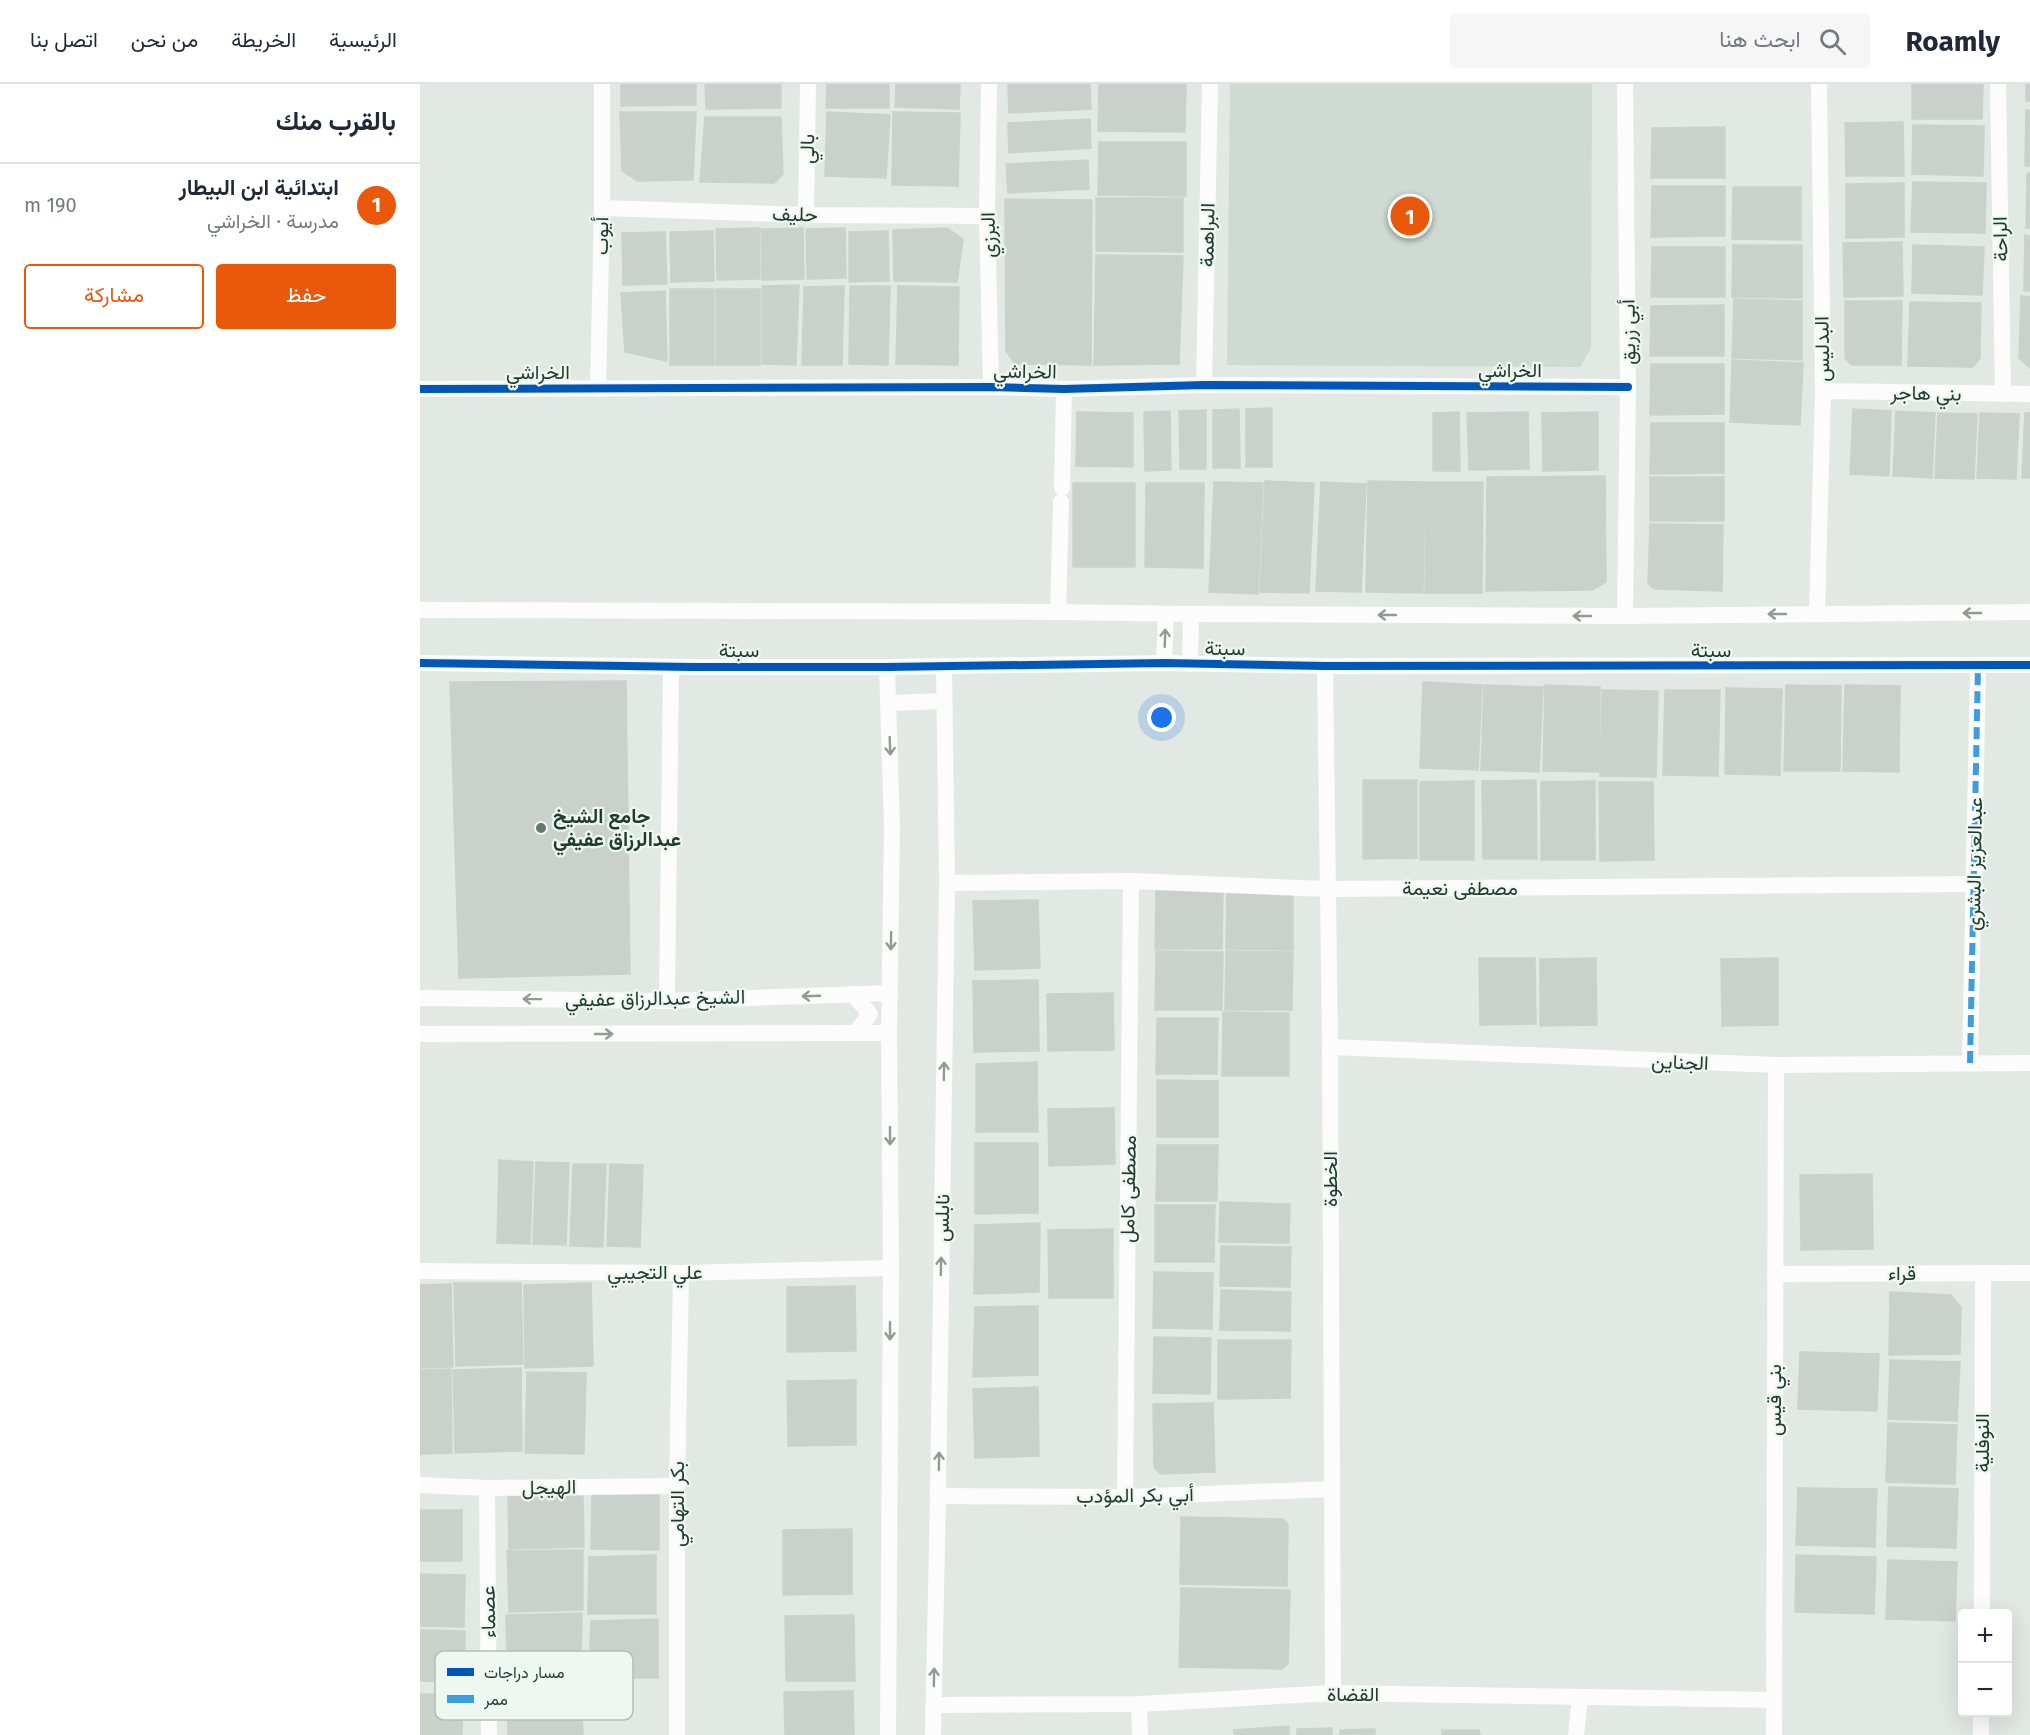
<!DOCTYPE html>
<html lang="ar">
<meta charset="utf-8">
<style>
body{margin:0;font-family:"Fira Sans",Vazirmatn,sans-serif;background:#f6f6f7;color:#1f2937;direction:rtl}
.controls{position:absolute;right:18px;bottom:18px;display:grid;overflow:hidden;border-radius:6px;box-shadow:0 6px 24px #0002}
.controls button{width:54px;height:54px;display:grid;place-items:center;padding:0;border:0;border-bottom:2px solid #e0e1e3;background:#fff;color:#1f2937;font:30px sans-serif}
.you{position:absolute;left:742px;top:634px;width:21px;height:21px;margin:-15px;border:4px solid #fff;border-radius:50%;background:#1a73e8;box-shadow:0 0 0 9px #1a73e833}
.badge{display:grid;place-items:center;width:39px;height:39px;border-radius:50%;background:#ea580c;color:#fff;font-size:20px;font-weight:700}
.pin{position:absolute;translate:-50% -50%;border:3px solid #fff;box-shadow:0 2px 6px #0006}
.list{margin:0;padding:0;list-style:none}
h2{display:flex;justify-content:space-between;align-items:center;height:78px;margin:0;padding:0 24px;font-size:26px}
h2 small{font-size:20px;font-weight:400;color:#747a83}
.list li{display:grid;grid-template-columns:39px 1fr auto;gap:18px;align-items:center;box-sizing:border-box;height:84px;padding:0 24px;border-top:2px solid #e0e1e3}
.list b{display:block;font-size:22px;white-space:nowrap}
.list p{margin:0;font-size:20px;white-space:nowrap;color:#747a83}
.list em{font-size:20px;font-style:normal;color:#747a83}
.actions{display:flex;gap:12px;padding:18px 24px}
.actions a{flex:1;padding:14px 0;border:2px solid #ea580c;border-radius:6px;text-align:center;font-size:21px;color:#ea580c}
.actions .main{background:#ea580c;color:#fff}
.icon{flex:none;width:33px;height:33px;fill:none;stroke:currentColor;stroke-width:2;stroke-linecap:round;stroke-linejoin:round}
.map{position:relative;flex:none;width:1610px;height:1651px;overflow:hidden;direction:ltr}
header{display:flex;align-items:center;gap:36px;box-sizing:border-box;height:84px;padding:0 30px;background:#fff;border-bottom:2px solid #e0e1e3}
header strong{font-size:28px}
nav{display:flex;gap:33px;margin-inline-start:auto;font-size:21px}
.search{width:420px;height:54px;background:#f6f6f7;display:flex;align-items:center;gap:15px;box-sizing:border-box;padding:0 21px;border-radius:6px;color:#747a83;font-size:22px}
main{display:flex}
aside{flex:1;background:#fff}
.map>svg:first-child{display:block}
.built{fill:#cfdad3}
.building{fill:#cad1cd;stroke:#cbd1cd;stroke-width:1.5}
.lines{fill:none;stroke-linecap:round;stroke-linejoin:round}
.minor{stroke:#fbfcfb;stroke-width:16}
.quiet{stroke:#3c9ee1;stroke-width:6;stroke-dasharray:12 6;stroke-linecap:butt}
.cycleway-casing{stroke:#eff7f2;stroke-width:11}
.cycleway{stroke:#0057b8;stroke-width:8}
.oneway{stroke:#8d9c94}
.poi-dot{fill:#63786e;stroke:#eff7f2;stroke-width:2}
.labels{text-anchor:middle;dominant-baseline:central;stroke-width:4.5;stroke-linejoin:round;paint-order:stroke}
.street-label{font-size:20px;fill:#1f3b2e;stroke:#eff7f2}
.poi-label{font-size:20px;font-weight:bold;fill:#1f3b2e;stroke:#eff7f2;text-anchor:start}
.key{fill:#eff7f2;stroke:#b1bfb7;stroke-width:1.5}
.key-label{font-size:16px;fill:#1f3b2e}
</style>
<header>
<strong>Roamly</strong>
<div class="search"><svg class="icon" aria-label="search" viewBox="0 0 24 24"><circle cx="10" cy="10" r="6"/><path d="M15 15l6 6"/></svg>ابحث هنا</div>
<nav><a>الرئيسية</a><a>الخريطة</a><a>من نحن</a><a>اتصل بنا</a></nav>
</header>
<main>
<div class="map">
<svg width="1610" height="1651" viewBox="0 0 1610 1651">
<rect width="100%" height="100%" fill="#e2e8e4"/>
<polygon class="built" points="810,0 1172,0 1171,264 1160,283 807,281"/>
<g class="building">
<polygon points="201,0 276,0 276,21 201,22"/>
<polygon points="285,0 361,0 361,24 286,25"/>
<polygon points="407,0 469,0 469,24 406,24"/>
<polygon points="476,0 540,0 539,25 475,23"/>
<polygon points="588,0 670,0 671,25 589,29"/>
<polygon points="679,0 766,0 765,48 678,47"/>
<polygon points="1492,0 1563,0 1562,35 1492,35"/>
<rect x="1606" y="0" width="4" height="17"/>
<polygon points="1606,26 1610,26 1610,82 1605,82"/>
<polygon points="200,28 276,28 273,96 218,97 202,87"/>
<polygon points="407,28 470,31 466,94 405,92"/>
<polygon points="473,28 540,29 538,102 472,101"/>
<polygon points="285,33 361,33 363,90 354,99 280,98"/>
<polygon points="670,35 671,64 589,69 588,39"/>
<polygon points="1483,38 1484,92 1426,92 1425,39"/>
<polygon points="1493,41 1564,42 1563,92 1492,90"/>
<polygon points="1305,43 1305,94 1231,94 1232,44"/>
<polygon points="679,58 766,58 766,112 678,111"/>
<polygon points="668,76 669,105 588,109 586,80"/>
<polygon points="1607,89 1610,89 1610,144 1606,144"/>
<polygon points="1493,98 1566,99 1565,149 1491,148"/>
<polygon points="1484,99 1484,153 1426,154 1426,100"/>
<polygon points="1232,102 1305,102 1305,152 1231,153"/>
<polygon points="1313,103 1381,103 1381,156 1312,155"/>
<polygon points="676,114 763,114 763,168 676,167"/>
<polygon points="585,115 672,116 671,281 595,280 586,267"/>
<polygon points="339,144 340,195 297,196 296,145"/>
<polygon points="383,144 384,195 342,196 341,145"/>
<polygon points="425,144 426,194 387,195 386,145"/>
<polygon points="527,144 543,155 537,198 474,197 473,146"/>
<polygon points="293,147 294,197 251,198 250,148"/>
<polygon points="468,147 469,197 429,198 429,148"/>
<polygon points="245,148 247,200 203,201 202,149"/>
<polygon points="1605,151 1610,152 1610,207 1604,207"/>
<polygon points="1482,158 1483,212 1424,213 1423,159"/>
<polygon points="1313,161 1382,161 1382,214 1312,213"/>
<polygon points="1493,161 1564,163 1562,211 1492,209"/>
<polygon points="1232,163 1305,163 1305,213 1231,213"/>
<polygon points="676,171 763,172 759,280 674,281"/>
<polygon points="379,201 376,281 342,280 342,202"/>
<polygon points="424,202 422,281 382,281 384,203"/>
<polygon points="430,202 470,202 468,281 429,280"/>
<polygon points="478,202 539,203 538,281 476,280"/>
<rect x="250" y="205" width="44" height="76"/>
<rect x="296" y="205" width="44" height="76"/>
<polygon points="245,207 247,277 205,268 201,209"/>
<polygon points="1601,212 1610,213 1610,284 1599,274"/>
<polygon points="1314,215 1382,217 1382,276 1312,274"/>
<polygon points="1425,217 1482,217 1481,281 1432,281 1425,274"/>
<polygon points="1490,218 1561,219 1560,274 1553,283 1488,282"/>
<polygon points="1304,221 1304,272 1230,272 1231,222"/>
<polygon points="1312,276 1383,279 1380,341 1310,338"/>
<polygon points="1231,280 1304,280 1304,330 1230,331"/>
<polygon points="852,324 852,383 826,383 826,325"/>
<polygon points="819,325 820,384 793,384 793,326"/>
<polygon points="1433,325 1471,327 1469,392 1430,390"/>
<polygon points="786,326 786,385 760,385 759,327"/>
<polygon points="750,327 751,386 725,387 724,328"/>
<polygon points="1476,327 1515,329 1512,394 1473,392"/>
<polygon points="657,328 713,329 713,383 656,382"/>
<polygon points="1039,328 1040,387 1013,387 1013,329"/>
<polygon points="1108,328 1109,385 1049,386 1047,329"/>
<polygon points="1178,328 1178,386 1123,387 1122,329"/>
<polygon points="1518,329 1557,330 1554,395 1515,394"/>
<polygon points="1560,329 1599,330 1596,395 1557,394"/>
<polygon points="1605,329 1610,329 1610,394 1602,394"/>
<polygon points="1231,339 1304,339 1304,389 1230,390"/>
<polygon points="1185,392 1186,498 1172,506 1066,507 1067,393"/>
<rect x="1230" y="393" width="74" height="44"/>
<polygon points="845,397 894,399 889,509 840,508"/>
<polygon points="948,397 1005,398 1003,509 946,508"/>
<polygon points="794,398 843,399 838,510 789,508"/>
<polygon points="901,398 946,400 941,508 896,507"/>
<polygon points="1006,398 1063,398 1062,509 1005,509"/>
<rect x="653" y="399" width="62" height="84"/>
<polygon points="726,399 784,399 783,484 725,483"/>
<polygon points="1230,440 1303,441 1302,507 1234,505 1228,499"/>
<polygon points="206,597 210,890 39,894 30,598"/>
<polygon points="1003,598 1062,601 1058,686 1000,684"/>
<polygon points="1064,601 1123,603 1119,688 1061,686"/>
<polygon points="1125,601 1180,603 1179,688 1123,687"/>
<polygon points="1366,601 1421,602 1420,687 1364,687"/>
<polygon points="1425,601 1480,602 1479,688 1423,687"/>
<polygon points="1306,604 1362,605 1360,691 1305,690"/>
<polygon points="1182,606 1238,607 1236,693 1180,692"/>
<polygon points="1245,606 1300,606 1298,692 1243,691"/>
<polygon points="943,696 997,696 997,774 943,775"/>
<polygon points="1116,696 1117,775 1063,775 1062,697"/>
<polygon points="1054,697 1054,776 1000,776 1000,698"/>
<polygon points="1175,697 1175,776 1121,776 1121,698"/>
<polygon points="1179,698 1233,698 1234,776 1180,777"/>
<polygon points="736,806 803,807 802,865 735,865"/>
<polygon points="807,807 873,808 873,866 806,865"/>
<polygon points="618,816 620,884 555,886 553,817"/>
<polygon points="736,867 803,868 802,926 735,926"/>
<polygon points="806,867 873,868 872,926 805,926"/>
<polygon points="1059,874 1115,874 1116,940 1060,941"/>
<polygon points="1176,874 1177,941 1120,942 1120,875"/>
<polygon points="1358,874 1358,941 1302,942 1301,875"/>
<polygon points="618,896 619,967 554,968 553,897"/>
<polygon points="693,909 694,966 628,967 627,910"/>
<polygon points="803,928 869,929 869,992 802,992"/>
<polygon points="737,934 798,934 797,990 736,990"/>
<polygon points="617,978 618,1048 556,1048 556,980"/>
<polygon points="737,996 798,997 798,1053 737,1053"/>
<polygon points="694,1024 695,1080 629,1082 628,1025"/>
<polygon points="555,1059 618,1059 618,1129 555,1130"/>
<polygon points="737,1061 798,1061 797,1117 736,1117"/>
<polygon points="79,1076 113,1078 110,1160 77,1159"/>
<polygon points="116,1078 149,1079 146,1161 113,1160"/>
<polygon points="153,1080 186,1080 183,1163 150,1162"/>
<polygon points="190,1080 223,1081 220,1163 187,1162"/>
<polygon points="1452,1090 1453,1165 1381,1166 1380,1091"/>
<polygon points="800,1118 870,1120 869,1159 799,1158"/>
<polygon points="735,1121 795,1121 794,1178 735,1178"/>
<polygon points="620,1139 619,1208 554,1210 555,1141"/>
<polygon points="693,1145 693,1214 629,1214 628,1146"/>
<polygon points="801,1162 871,1163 870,1203 800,1202"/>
<polygon points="734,1188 793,1189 792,1245 733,1244"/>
<polygon points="34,1199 101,1199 103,1280 36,1282"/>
<polygon points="171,1199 173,1282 105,1284 104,1201"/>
<polygon points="31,1200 33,1283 0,1284 0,1201"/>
<polygon points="435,1202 436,1267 367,1268 367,1203"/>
<polygon points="801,1206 871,1208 870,1247 800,1246"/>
<polygon points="1470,1208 1531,1211 1541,1223 1540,1270 1469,1271"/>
<polygon points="618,1222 618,1291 553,1293 555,1223"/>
<polygon points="734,1253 791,1254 790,1310 733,1309"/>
<polygon points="798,1256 871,1256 870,1314 798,1315"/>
<polygon points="1380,1268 1459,1270 1457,1327 1378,1325"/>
<polygon points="1470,1276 1540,1278 1537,1337 1468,1335"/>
<polygon points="101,1284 102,1367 35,1369 33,1286"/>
<polygon points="31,1285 32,1369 0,1370 0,1286"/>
<polygon points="107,1288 166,1289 164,1370 105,1369"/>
<polygon points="436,1296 436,1361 368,1362 367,1297"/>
<polygon points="618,1303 619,1372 555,1374 553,1305"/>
<polygon points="793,1319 795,1388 741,1390 734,1384 733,1320"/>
<polygon points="1468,1339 1537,1341 1535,1400 1466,1398"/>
<polygon points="1469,1403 1538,1405 1536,1464 1467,1462"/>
<polygon points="1378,1404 1457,1405 1455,1463 1376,1461"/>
<polygon points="239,1406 239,1466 171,1465 172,1407"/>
<polygon points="163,1412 164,1463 89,1465 88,1413"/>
<rect x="0" y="1426" width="42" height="51"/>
<polygon points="761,1433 863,1435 868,1440 867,1502 760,1500"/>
<polygon points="432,1445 432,1510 363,1511 363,1446"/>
<polygon points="163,1466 163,1526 89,1528 87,1467"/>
<polygon points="236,1471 236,1530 168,1530 169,1473"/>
<polygon points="1376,1471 1456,1473 1454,1530 1375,1528"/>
<polygon points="1468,1476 1537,1478 1535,1537 1466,1535"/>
<polygon points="0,1490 45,1491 44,1543 0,1542"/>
<polygon points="761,1504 870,1506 868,1580 862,1585 759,1583"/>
<polygon points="162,1529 161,1589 87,1591 86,1531"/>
<polygon points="434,1531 435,1597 366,1597 365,1532"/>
<polygon points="238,1535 238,1594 169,1594 171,1537"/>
<polygon points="0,1546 45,1547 44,1598 0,1597"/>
<polygon points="161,1594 163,1651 88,1651 87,1596"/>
<polygon points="433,1607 434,1651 365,1651 364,1608"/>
<polygon points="0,1610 43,1610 42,1651 0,1651"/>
<polygon points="869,1642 869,1651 814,1651 814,1646"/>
<polygon points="912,1644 912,1651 877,1651 877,1645"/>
<polygon points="955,1645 955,1651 920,1651 920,1646"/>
<polygon points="1022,1646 1059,1646 1060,1651 1022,1651"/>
</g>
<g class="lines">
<g class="minor">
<polyline points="569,0 567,132 571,303"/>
<polyline points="1578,0 1583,310"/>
<polyline points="182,124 386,131 567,132"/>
<polyline points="386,131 388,0"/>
<polyline points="784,301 790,0"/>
<polyline points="0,305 571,303 644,305 784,301 1208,303"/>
<polyline points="178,305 182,124 182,0"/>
<polyline points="1403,307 1610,310"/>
<polyline points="642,404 644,305"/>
<polyline points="0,526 638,528 771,530 1205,532 1610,528"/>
<polyline points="638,528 641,418"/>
<polyline points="1397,530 1403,307 1399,0"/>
<polyline points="1205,532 1208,303 1205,0"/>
<polyline points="0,579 273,583 467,583 744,579 905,582 1610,581"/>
<polyline points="744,579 746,530"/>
<polyline points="770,580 771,530"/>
<polyline points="905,582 910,963 913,1609"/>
<polyline points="467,583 472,743 469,949 471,1184 468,1651"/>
<polyline points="468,619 524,617"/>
<polyline points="527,799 711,797 907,805 1554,800"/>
<polyline points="433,910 450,930 435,949"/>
<polyline points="0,914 247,917 470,909"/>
<polyline points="247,917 251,583"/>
<polyline points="0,950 469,949"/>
<polyline points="910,963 1356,981 1610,979"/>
<polyline points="1550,979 1558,582"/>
<polyline points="0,1187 261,1189 471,1184"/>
<polyline points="1355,1190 1610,1189"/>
<polyline points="0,1401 67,1404 257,1402"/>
<polyline points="67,1404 69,1651"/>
<polyline points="518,1412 705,1413 912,1405"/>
<polyline points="705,1413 711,797"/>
<polyline points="1562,1530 1563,1189"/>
<polyline points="719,1620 720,1651"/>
<polyline points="513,1621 719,1620 913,1609 1354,1616"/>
<polyline points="257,1651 257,1402 261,1189"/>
<polyline points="513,1651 518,1412 527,799 524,582"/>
<polyline points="1156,1651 1160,1613"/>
<polyline points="1354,1651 1356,981"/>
<polyline points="1561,1651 1561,1628"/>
</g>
<polyline class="quiet" points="1550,979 1558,582"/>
<defs>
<g id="cycleway">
<polyline points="0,305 571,303 644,305 784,301 1208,303"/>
<polyline points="0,579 273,583 467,583 744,579 905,582 1610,581"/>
</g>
</defs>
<use href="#cycleway" class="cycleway-casing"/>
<use href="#cycleway" class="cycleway"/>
</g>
<defs><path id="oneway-shaft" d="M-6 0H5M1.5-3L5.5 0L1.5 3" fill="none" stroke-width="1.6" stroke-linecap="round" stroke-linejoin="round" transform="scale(1.5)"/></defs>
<g class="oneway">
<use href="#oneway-shaft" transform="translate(1552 529) rotate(180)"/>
<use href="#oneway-shaft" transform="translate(1357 530) rotate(180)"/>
<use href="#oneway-shaft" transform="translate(967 531) rotate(-180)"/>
<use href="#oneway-shaft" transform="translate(1162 532) rotate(-180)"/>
<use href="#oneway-shaft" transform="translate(745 554) rotate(-88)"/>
<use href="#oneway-shaft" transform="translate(470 662) rotate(88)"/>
<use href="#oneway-shaft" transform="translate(471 857) rotate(91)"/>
<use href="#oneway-shaft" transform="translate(391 912) rotate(178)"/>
<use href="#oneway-shaft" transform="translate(112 915) rotate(-179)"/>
<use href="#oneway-shaft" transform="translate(184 950)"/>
<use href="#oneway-shaft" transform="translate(524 987) rotate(-89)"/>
<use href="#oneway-shaft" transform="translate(470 1052) rotate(90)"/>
<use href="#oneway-shaft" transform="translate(521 1182) rotate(-89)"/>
<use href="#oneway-shaft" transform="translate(470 1247) rotate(90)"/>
<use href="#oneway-shaft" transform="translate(519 1377) rotate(-89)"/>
<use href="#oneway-shaft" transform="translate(514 1593) rotate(-89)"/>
</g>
<circle class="poi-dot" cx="121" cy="744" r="6"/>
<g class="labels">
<g class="street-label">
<text transform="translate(387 65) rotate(-89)">بالي</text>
<text transform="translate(375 130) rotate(1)">حليف</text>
<text transform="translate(568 151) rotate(-91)">البرزي</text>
<text transform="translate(787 151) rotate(-89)">البراهمة</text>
<text transform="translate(181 152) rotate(-89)">أيوب</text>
<text transform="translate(1580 155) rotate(-91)">الراحة</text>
<text transform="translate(1208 248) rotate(-91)">أبي زريق</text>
<text transform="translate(1402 265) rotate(-91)">البدليس</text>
<text x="1090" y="286">الخراشي</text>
<text transform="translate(605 287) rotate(1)">الخراشي</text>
<text x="118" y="288">الخراشي</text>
<text transform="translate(1506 309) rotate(1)">بني هاجر</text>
<text transform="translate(805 564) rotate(1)">سبتة</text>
<text x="319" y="566">سبتة</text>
<text x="1291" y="566">سبتة</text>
<text transform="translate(1554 780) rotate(-89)">عبدالعزيز البشري</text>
<text x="1040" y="804">مصطفى نعيمة</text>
<text transform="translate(235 914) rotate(-1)">الشيخ عبدالرزاق عفيفي</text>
<text transform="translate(1260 978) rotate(2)">الجناين</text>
<text transform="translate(910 1095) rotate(-90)">الخطوة</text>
<text transform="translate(708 1105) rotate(-89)">مصطفى كامل</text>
<text transform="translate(522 1134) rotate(-89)">نابلس</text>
<text x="235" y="1188">علي التجيبي</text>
<text x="1482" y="1189">قراء</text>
<text transform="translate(1354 1316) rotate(-90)">بني قيس</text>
<text transform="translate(1562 1359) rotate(-90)">النوفلية</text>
<text transform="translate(129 1403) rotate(-1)">الهيجل</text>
<text transform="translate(715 1411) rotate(-1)">أبي بكر المؤدب</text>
<text transform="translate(257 1420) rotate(-90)">بكر التهامي</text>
<text transform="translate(68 1528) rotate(-91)">عصماء</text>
<text x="933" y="1610">القضاة</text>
</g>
<g class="poi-label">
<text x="133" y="732">جامع الشيخ<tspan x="133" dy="23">عبدالرزاق عفيفي</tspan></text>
</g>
</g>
<rect x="15" y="1567" width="198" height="69" rx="9" class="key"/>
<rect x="27" y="1584" width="27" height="8" fill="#0057b8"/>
<rect x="27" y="1611" width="27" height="8" fill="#3c9ee1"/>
<g class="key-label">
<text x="64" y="1594">مسار دراجات</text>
<text x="64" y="1621">ممر</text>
</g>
</svg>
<div class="controls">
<button>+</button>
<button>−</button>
</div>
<div class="you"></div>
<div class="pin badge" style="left:990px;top:132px">1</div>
</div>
<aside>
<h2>بالقرب منك<small></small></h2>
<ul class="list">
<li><span class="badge">1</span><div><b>ابتدائية ابن البيطار</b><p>مدرسة · الخراشي</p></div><em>190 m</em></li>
</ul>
<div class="actions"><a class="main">حفظ</a><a>مشاركة</a></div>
</aside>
</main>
